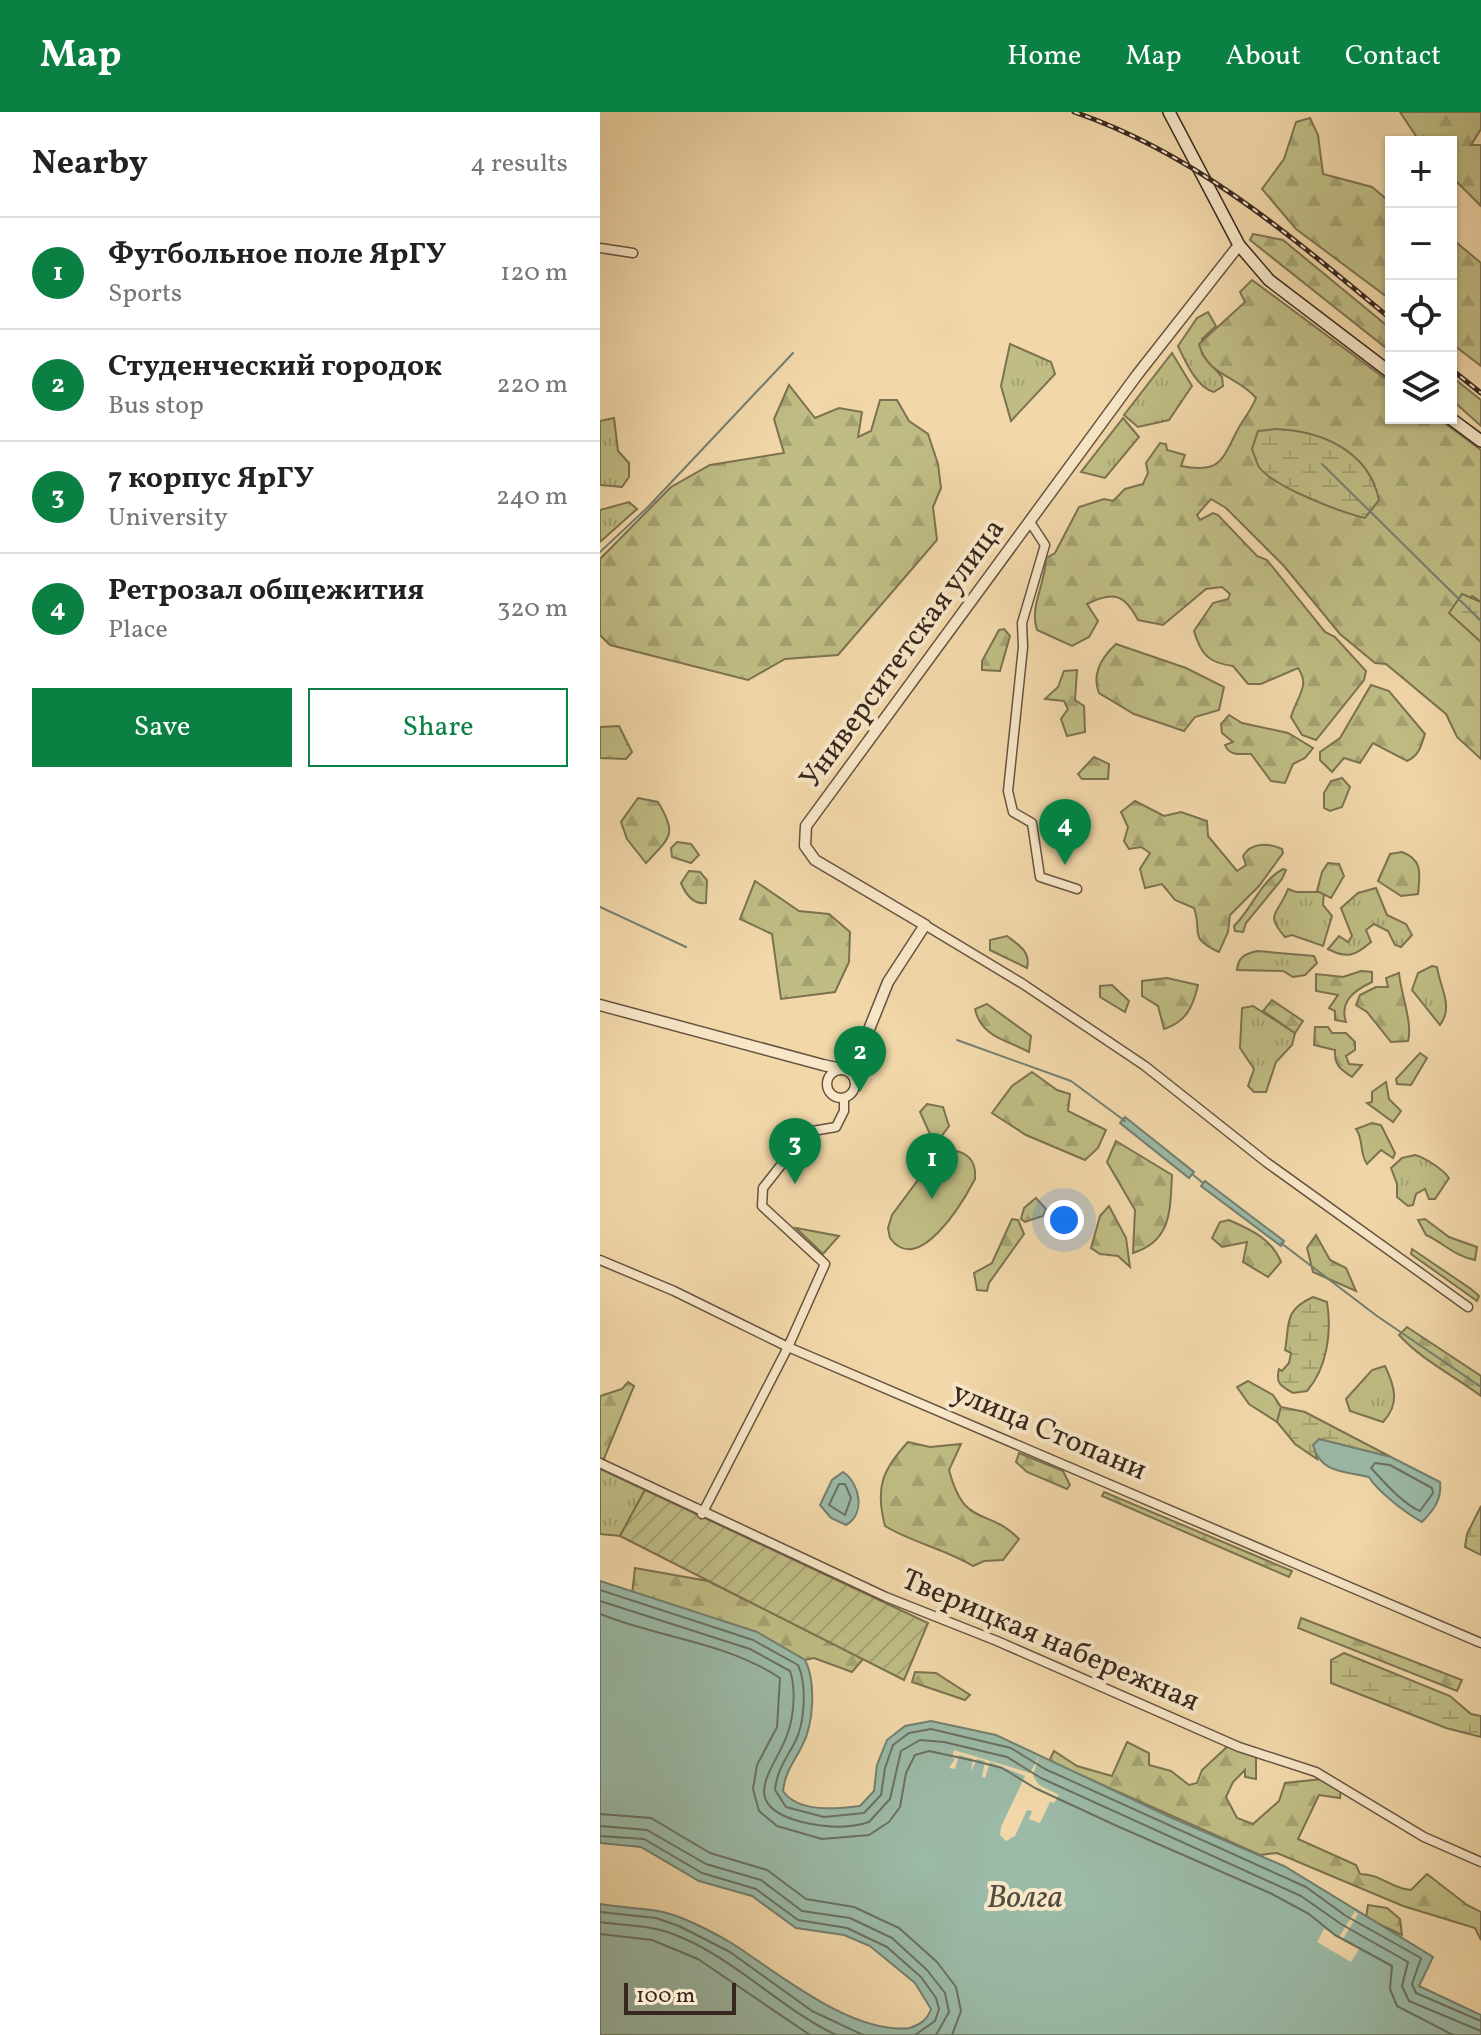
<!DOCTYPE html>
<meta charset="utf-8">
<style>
body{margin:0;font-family:Vollkorn,serif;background:#f6f6f6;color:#222}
.controls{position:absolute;right:24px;top:24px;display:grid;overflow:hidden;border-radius:0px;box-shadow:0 2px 6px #0004}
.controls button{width:72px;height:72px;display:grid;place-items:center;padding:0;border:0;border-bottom:2px solid #e0e0e0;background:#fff;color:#222;font:40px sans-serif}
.scale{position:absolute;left:24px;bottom:20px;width:112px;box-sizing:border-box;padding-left:8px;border:4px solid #38271e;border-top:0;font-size:22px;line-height:28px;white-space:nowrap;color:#38271e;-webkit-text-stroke:6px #f7e6c7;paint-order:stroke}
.you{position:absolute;left:464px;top:1108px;width:28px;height:28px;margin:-20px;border:6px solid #fff;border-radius:50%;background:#1a73e8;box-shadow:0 0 0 12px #1a73e833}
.badge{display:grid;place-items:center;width:52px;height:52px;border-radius:50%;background:#0b8043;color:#fff;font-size:26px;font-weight:700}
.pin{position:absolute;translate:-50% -66px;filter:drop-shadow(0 2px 4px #0008)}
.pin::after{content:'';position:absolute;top:42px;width:28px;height:24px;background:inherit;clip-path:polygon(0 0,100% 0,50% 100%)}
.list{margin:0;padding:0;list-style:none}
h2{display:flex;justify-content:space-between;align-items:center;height:104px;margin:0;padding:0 32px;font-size:34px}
h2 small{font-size:26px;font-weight:400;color:#767676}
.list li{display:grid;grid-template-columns:52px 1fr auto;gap:24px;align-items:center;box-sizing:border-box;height:112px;padding:0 32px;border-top:2px solid #e0e0e0}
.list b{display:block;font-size:30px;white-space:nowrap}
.list p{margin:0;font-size:26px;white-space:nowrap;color:#767676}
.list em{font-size:26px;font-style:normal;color:#767676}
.actions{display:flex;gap:16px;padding:24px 32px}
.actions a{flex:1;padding:18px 0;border:2px solid #0b8043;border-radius:0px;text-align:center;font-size:28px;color:#0b8043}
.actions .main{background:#0b8043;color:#fff}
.icon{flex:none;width:44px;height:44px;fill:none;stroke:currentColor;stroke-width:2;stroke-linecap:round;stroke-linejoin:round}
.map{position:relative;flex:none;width:881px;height:1923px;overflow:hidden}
header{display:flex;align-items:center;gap:48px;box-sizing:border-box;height:112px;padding:0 40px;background:#0b8043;color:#fff}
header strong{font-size:38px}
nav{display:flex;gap:44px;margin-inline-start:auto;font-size:28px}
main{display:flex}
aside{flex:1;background:#fff}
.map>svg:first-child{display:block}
.grass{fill:url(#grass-tufts);stroke:#7c7251;stroke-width:2}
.forest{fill:url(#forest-firs);stroke:#7c7251;stroke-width:2}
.wetland{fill:url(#wetland-marsh);stroke:#7c7251;stroke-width:2}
.garden{fill:url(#garden-furrows);stroke:#7c7251;stroke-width:2}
.pitch{fill:#bfbd84;stroke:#7c7251;stroke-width:2}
.water{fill:#9bbaa7;stroke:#737f70;stroke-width:2}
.pier{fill:#f2d8a9}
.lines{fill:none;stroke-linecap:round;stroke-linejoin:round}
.shore{stroke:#6a7062;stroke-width:2}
.stream{stroke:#737f70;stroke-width:2}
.minor-casing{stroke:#665341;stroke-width:11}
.tertiary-casing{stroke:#665341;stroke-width:13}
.secondary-casing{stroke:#38271e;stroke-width:14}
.minor{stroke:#f7e6c7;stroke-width:8}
.tertiary{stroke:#f7e6c7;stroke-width:10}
.secondary{stroke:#f7e6c7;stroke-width:11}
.rail-casing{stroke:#38271e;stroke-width:5}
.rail{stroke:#f7e6c7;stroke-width:2;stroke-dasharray:6;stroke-linecap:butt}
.labels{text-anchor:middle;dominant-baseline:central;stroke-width:8;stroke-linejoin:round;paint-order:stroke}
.street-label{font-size:30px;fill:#38271e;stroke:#f7e6c7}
.water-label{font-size:32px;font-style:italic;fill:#514c40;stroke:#f7e6c7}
</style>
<header>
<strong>Map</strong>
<nav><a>Home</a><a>Map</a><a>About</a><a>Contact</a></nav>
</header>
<main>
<aside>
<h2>Nearby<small>4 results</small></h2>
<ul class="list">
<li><span class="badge">1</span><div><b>Футбольное поле ЯрГУ</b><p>Sports</p></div><em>120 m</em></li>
<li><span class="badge">2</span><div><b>Студенческий городок</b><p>Bus stop</p></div><em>220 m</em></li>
<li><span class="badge">3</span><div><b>7 корпус ЯрГУ</b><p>University</p></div><em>240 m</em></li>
<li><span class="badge">4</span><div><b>Ретрозал общежития</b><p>Place</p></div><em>320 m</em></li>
</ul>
<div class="actions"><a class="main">Save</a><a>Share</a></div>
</aside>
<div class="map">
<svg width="881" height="1923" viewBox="0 0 881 1923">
<defs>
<pattern id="grass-tufts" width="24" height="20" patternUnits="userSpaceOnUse" patternTransform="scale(2)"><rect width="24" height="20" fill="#bfbd84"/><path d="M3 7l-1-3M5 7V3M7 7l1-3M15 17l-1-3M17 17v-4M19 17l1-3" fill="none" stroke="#a5a272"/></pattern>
<pattern id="forest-firs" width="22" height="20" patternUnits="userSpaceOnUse" patternTransform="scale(2)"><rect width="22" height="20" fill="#bfbd84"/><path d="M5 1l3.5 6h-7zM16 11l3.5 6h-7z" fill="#a5a272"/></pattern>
<pattern id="wetland-marsh" width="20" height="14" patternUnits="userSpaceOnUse" patternTransform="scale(2)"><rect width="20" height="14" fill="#bfbd84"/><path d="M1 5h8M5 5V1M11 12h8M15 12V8" fill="none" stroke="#a5a272"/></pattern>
<pattern id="garden-furrows" width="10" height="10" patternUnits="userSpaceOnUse" patternTransform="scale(2)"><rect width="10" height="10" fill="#bfbd84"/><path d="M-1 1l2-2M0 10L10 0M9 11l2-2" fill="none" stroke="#a5a272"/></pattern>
</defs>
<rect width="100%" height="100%" fill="#f2d8a9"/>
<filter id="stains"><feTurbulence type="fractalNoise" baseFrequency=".0025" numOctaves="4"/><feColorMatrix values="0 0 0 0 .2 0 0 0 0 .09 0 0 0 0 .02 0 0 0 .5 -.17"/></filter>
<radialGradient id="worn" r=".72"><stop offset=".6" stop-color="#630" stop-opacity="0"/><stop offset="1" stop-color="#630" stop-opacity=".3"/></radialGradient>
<g class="grass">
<path d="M608 200 616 214 602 227V242L622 265 623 274 614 280C597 276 585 249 578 234L597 206Z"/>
<polygon points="410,232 451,250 455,262 411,309 401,274"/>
<polygon points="572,241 592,274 569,308 538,315 524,303"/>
<polygon points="14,306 18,339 29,351 29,365 22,375 0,373 0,309"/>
<polygon points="523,306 539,325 505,366 481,360"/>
<polygon points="29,390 37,397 0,430 0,398"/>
<path d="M776 776 787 803 806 812 812 823 801 835 795 833 788 819 774 812 766 818 771 830C755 844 747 847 728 837L739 824 748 830 752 824 741 796 758 781Z"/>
<path d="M688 777 696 780H724L723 793 732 804 723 834 692 823 685 825C664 801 678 803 688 777Z"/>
<path d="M657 839 714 844 717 851 705 863 693 865 683 859 637 858C638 845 645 842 657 839Z"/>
<path d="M832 854 837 855C840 876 854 894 840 913L812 878 818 861Z"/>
<polygon points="653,894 695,921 692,933 676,950 666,980 654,980 648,974 654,957 640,936 642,896"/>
<polygon points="820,941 827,946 811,973 797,972 796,967"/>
<polygon points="786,970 789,987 801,999 793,1010 767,991 772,990 772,980"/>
<path d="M772 1011 781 1013 795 1041 793 1046 781 1038 767 1052C759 1041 764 1028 756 1017Z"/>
<path d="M815 1043C824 1045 844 1058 849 1066L835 1087H829L825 1077 816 1082 813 1093 808 1094 797 1085V1072L791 1056 802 1046Z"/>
<path d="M825 1107 849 1125 877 1135 875 1148C854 1144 844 1131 826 1123L818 1108Z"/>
<polygon points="196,1116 239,1124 223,1142"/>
<polygon points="812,1137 871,1177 879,1184 877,1189 811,1142"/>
<path d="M785 1254C795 1275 800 1292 783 1310L750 1299 746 1287 772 1258Z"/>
<polygon points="648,1269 673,1283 681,1295 677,1310 649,1292 637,1275"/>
<polygon points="0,1357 45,1378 20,1424 0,1422"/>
</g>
<g class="forest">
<polygon points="800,0 881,0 881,17 871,33 881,33 881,94 851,64 851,30 820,30"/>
<polygon points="710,6 718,23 723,62 772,75 791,91 791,188 696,117 662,77 684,47 696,10"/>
<polygon points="653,122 683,128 791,217 791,240 650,128"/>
<polygon points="851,126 881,151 881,254 851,231"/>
<path d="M652 168 791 271V306H838L881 338V490L872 484 855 505 881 530V647L857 625 846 602 786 552 775 551 740 522 684 454 626 396 611 387 597 403 600 408 613 401 618 403 657 444 667 448 725 520 735 525 766 559 764 568 716 628 702 623 691 605C696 586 711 574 698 556L661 572H648L633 554C609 551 601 543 594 519L613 491 628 487 630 482 622 475 606 477 563 513 538 508C525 483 514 478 487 492L498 509 489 525 472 534 437 518C429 494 446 471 446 446L455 441 479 395 504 387 513 389 525 377 543 372 548 361 546 351 560 331 566 332 567 338 585 343 581 354C620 362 622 348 637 319 643 307 651 299 656 286 638 264 607 264 599 232L645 190 640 180Z"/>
<polygon points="851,264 881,288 881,314 851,287"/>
<polygon points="189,273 215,306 239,296 262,300 258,325 271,319 280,288 297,288 309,309 328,322 338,352 341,376 333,395 337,428 238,543 185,547 148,568 10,533 0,523 0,447 71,375 110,353 184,341 174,307"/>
<polygon points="404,517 410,524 400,559 382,558 382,549 399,518"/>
<path d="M516 532 586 556 624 575 619 598 595 605 584 619 534 602 499 581C491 561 502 545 516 532Z"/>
<polygon points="477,558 475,588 484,594 485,620 467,624 461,607 468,597 464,589 445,587 458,575 464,559"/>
<path d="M771 573 789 579 825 622C821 634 819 644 807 649L773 631 760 651 744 646 732 660 720 648V640L740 626Z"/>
<path d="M629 603 642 611 688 621 713 636 705 646 693 652 685 671 671 669 651 642C641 642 629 644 625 633L633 630 622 621 621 612Z"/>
<polygon points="19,614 32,640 26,647 0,646 0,615"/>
<polygon points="494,645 509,652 508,667 482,667 478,662"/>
<polygon points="742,666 750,675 742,695 730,699 724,696 724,681 731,669"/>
<path d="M38 686 58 690C78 723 70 725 46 751L27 727 21 710Z"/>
<path d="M535 689 564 704 581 700 607 709 608 724 637 759 646 753 643 744C651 730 669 731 682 737L683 741 659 774 630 803 628 820 619 840C587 825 603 821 594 796L575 788 562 772 545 776 540 757 550 741 541 735 529 737 524 729 528 715 521 700Z"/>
<polygon points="77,730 91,732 99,743 91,751 72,745 71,736"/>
<path d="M802 740C823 748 820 761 818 782L801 784 778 769 790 742Z"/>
<polygon points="728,751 739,752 744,764 731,786 717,779 722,760"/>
<path d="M683 757 686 758 682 767 646 811 643 820 635 819 634 814C652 797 660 769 683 757Z"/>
<path d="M89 759 100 760 107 768 106 791C93 793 86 783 81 771Z"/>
<polygon points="155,769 199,799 229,802 250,820 249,850 235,880 181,887 172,822 140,807"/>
<path d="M407 824C419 833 431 840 427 856L390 838V828Z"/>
<path d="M761 859 772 860V870C755 878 739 889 746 910L735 908V899L729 896 738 883 716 879V862L743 865Z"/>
<path d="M799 861C801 882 813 912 808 929L791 930 767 900 756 893 760 883 776 875H788L786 866Z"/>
<path d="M567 866 598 873C593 895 586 910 564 917L558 894 542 884V869Z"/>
<polygon points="512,873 529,889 525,900 500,885 500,874"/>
<polygon points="672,888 703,909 695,921 663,899"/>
<path d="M387 892 431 924 429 940C407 928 381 925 375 897Z"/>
<path d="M715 915H728L732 921H746L755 930V938L746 944 749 952 762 953 752 965C740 957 734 953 735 938L714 933Z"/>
<polygon points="432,960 457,978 470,982 468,999 506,1018 498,1036 485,1048 426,1023 392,1001 412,974"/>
<polygon points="327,992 343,995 349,1014 335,1033 320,1000"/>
<path d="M516 1029 572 1063C570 1098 572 1129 533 1141L535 1098 507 1050Z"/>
<polygon points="436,1086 446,1097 443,1104 425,1110 421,1107 424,1096"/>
<polygon points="509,1094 526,1126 530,1155 518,1144 500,1142 491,1136 500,1104"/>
<polygon points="412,1107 418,1108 424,1122 389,1171 387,1179 377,1178 374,1161 392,1151"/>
<path d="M629 1108C651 1118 671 1126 681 1150L668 1165 643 1150 647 1130 622 1135 612 1126 620 1110Z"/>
<polygon points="716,1123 730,1148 746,1156 756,1179 713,1160 707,1136"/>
<path d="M807 1215 881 1264V1284C853 1263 823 1249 799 1223Z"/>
<polygon points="28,1270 34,1274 3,1349 0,1348 0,1284 22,1277"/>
<path d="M308 1330 330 1335 361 1332 349 1358C365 1418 387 1394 419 1427L403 1448 384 1449 373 1454C345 1437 313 1431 285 1414 275 1376 282 1358 308 1330Z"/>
<polygon points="419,1341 463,1359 470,1373 467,1377 427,1360 416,1350"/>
<polygon points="504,1380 692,1459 689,1465 502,1384"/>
<polygon points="35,1456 108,1469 263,1547 252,1560 214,1546 205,1548 156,1520 32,1482"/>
<polygon points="701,1506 862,1568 857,1579 698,1516"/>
<polygon points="315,1560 336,1561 370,1583 365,1588 312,1570"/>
<path d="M527 1630 549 1641V1653L571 1659 589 1673 597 1671 602 1658 629 1633 656 1642V1667L645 1665V1658L633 1670 626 1685 637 1706 653 1712 679 1689 685 1671 722 1667 741 1677 740 1686 719 1683 698 1727 756 1753 760 1762C782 1762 791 1777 811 1778L827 1762 867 1793 881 1800V1828L875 1816 803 1794 677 1741 660 1743 449 1649 454 1639 477 1654 512 1664Z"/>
<polygon points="768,1793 787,1796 800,1807 802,1823 766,1806"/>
</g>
<g class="wetland">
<path d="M676 317C722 319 769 339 779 388L765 406C740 400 674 375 659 355 656 350 654 342 652 337L658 319Z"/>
<polygon points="862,482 881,490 881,530 849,501"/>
<path d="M713 1185 727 1190C732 1220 727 1256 707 1279L693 1281C681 1274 675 1271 679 1257L682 1259 689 1251 691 1241 685 1238C690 1211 683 1199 713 1185Z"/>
<polygon points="681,1295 705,1300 791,1345 719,1327 714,1333 717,1347 695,1332 677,1310"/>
<polygon points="881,1394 881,1443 865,1435 867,1422"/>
<polygon points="744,1541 850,1584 871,1602 881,1604 881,1625 846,1616 731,1571 731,1548"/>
</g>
<polygon class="garden" points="45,1378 328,1511 304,1568 20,1424"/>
<path class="pitch" d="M347 1038C366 1038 377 1048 375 1067 362 1092 318 1165 290 1126L288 1116 292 1103 335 1045Z"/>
<g class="water">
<polygon points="525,1005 594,1060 589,1066 520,1011"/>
<polygon points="605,1069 684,1129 681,1134 601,1074"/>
<path d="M719 1327 791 1345 840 1370C842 1387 834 1398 822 1410 807 1402 777 1379 769 1365 744 1359 720 1361 713 1333Z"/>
<path d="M243 1360C260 1371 266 1402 246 1413L231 1406 220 1393 232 1368Z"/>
<path d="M0 1469 157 1520 205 1548C216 1569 214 1612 202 1634 194 1650 185 1660 183 1679 198 1701 237 1697 260 1694L274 1679 277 1653 287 1628 305 1614 331 1609 396 1623 570 1705 684 1754 833 1845 819 1874 881 1903V1923H0V1792C29 1797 57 1795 84 1807 101 1814 118 1823 133 1832 178 1861 252 1923 310 1916 321 1912 327 1908 331 1897L315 1871 270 1834 244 1823 196 1816 152 1784 99 1769 41 1735 0 1731Z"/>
</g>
<g class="pier">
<polygon points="354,1638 430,1661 439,1644 433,1664 439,1673 459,1683 454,1691 450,1690 440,1711 429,1707 432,1699 427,1698 415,1724 406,1729 400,1723 401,1715 425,1664 390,1650 385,1666 382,1665 385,1649 377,1647 371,1660 373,1647 359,1643 355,1657 349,1656 355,1647 352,1646"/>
<polygon points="755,1799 758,1802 743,1827 759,1837 751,1850 717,1830 724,1817 739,1825"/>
</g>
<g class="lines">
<g class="shore">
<path d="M775 1351 790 1353 832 1376 833 1381 820 1399C803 1392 783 1369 771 1356Z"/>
<polygon points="239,1372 245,1372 251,1386 245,1403 229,1393"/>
<path d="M0 1478 153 1528 198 1553C207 1572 205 1611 195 1630 186 1647 177 1658 175 1678L186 1695 224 1705 264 1701 281 1683 285 1656 293 1633 309 1621 331 1617 411 1636 445 1657 706 1775 746 1804 821 1846 812 1872 816 1881 881 1909"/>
<path d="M0 1489 150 1537 190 1559C196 1576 194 1603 188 1620 177 1656 133 1692 202 1710 223 1715 248 1717 269 1710L290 1687 301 1639 320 1628 344 1630 407 1645 441 1666 701 1784 741 1812 808 1850 802 1874 809 1889 881 1919"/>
<path d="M0 1502C59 1526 126 1530 180 1566L177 1615 157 1653 153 1677 159 1699 177 1714 222 1727 269 1723 289 1710 300 1695 306 1661 315 1643 329 1639 375 1649 402 1656 435 1676 517 1714 670 1781 709 1802 735 1823 792 1854 790 1877 797 1894 853 1923"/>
<polyline points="0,1702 51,1706 110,1741 167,1758 206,1787 254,1795 299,1816 337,1850 356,1875 361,1899 352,1923"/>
<polyline points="0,1714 47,1718 106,1752 161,1768 202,1799 250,1806 292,1826 327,1858 345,1881 349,1900 336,1923"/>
<polyline points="0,1724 44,1727 102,1761 156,1777 198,1808 247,1816 287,1835 321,1865 336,1886 339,1897 335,1909 315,1923"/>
<polyline points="0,1800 56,1806 79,1814 130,1840 212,1899 263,1923"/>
<path d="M0 1810C25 1814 50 1813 73 1822 134 1845 178 1895 236 1923"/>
<polyline points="0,1822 52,1828 98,1847 210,1923"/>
</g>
<g class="stream">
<polyline points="722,352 881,509"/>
<polyline points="0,440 48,395 193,241"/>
<polyline points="0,795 86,835"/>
<polyline points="357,928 471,969 525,1009"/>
<polyline points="592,1062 603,1071"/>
<polyline points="681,1131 777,1204 881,1275"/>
</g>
<defs>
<g id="minor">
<polyline points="0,136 33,141"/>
<polyline points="430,410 445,433 422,511 423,535 408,679 413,700 432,711 440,765 477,777"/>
<polyline points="325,813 423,872 545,954 666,1050 868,1195"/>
<circle cx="241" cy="972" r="14"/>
<polyline points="0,1148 74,1179 188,1235 881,1531"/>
<polyline points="0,1351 286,1485 397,1529 639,1635 716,1660 824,1725 881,1750"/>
<polyline points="102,1402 188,1235 225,1152 162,1094 163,1076 207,1020 236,1015 244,999 244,986"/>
</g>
<polyline id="tertiary" points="0,893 223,953 241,957 254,955 288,870 325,813 215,748 205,734 206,714 537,263 639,133"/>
<g id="secondary">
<polyline points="569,0 639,133 669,168 791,261"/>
<polyline points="850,306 881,329"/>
</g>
</defs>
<use href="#minor" class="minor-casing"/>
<use href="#tertiary" class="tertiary-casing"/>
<use href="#secondary" class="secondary-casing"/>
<use href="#minor" class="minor"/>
<use href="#tertiary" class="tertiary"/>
<use href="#secondary" class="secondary"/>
<defs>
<g id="rail">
<path d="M474 0C597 42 693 126 791 207"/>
<polyline points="851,257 881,281"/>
</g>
</defs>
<use href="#rail" class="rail-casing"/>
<use href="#rail" class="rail"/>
</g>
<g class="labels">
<g class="street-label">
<text transform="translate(303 542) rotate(-54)">Университетская улица</text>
<text transform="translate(449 1320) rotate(23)">улица Стопани</text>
<text transform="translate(450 1529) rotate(23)">Тверицкая набережная</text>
</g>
<g class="water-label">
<text x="425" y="1787">Волга</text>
</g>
</g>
<rect width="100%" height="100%" filter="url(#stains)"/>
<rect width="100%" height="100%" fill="url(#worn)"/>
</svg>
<div class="controls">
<button>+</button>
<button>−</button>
<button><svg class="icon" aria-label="locate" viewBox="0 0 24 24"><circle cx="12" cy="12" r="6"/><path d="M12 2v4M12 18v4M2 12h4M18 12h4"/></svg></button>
<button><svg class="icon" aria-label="layers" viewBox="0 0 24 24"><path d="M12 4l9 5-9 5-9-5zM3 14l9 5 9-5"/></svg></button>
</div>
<div class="scale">100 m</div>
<div class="you"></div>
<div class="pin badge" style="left:332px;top:1087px">1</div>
<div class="pin badge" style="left:260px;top:980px">2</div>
<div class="pin badge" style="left:195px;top:1072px">3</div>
<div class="pin badge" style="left:465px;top:753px">4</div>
</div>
</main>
